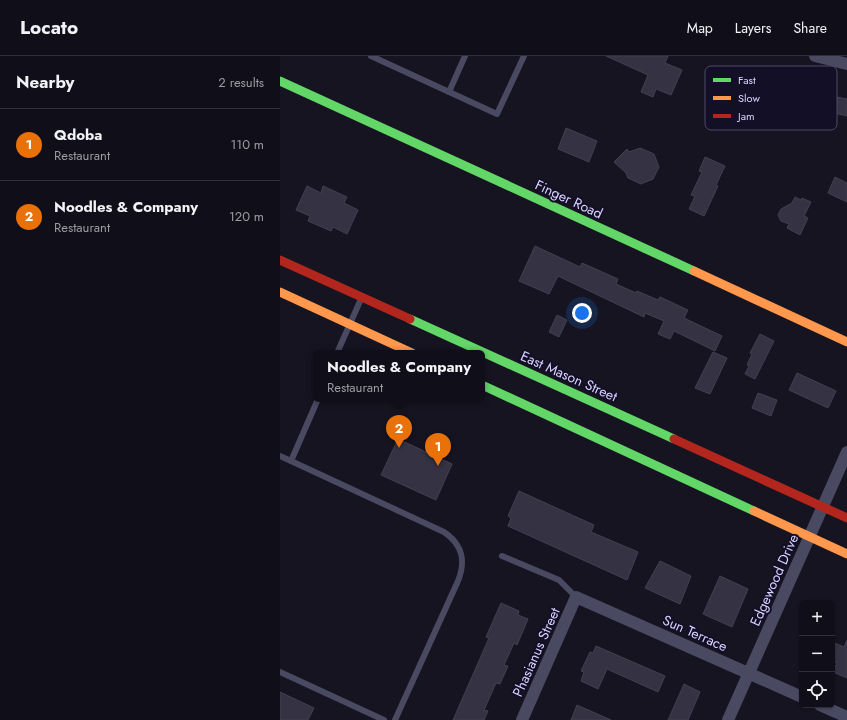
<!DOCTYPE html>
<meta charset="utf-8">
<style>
body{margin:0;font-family:Jost,sans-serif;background:#1e1d26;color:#f1f3f6}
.controls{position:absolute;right:12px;bottom:12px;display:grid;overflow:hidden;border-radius:6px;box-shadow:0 1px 3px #0004}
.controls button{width:36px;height:36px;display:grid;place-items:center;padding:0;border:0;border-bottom:1px solid #302f38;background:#100f19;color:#f1f3f6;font:20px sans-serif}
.you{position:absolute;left:302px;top:257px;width:14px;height:14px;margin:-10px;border:3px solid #fff;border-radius:50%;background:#1a73e8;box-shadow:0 0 0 6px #1a73e833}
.badge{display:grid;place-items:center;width:26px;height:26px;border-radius:50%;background:#b45309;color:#fff;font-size:13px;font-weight:700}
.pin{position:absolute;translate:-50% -33px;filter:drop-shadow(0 1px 2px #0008)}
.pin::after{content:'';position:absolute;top:21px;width:14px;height:12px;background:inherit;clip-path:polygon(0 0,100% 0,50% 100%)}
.popup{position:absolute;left:33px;top:294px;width:172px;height:52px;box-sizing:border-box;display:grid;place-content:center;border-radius:6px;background:#100f19;filter:drop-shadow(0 1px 3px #0005);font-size:13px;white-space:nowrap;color:#9c9ca2}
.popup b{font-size:15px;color:#f1f3f6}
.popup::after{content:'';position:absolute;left:50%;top:100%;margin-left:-8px;border:8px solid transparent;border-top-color:#100f19}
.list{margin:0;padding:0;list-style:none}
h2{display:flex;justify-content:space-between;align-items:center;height:52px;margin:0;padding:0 16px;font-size:17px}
h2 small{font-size:13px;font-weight:400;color:#9c9ca2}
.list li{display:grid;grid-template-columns:26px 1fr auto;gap:12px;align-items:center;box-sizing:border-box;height:72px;padding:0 16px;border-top:1px solid #302f38}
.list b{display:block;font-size:15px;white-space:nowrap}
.list p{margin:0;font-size:13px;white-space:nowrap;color:#9c9ca2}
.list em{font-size:13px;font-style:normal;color:#9c9ca2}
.icon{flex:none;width:22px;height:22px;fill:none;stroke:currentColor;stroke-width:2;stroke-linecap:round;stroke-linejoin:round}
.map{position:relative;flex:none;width:567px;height:664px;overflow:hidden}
header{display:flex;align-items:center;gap:24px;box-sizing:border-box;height:56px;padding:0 20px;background:#100f19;border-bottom:1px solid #302f38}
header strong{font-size:19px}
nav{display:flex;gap:22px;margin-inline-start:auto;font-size:14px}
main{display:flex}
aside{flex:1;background:#100f19}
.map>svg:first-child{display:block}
.building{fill:#343243;stroke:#433f54}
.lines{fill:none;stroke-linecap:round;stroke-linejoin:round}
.lane{stroke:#4a4962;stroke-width:6}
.street{stroke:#4a4962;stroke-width:12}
.fast{stroke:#63d668;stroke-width:9}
.slow{stroke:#ff974d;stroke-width:9}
.jam{stroke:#b3261e;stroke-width:9}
.labels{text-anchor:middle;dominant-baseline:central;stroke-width:4;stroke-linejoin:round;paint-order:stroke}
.street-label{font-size:14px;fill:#d9d4ff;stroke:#130f26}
.key{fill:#130f26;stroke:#4e4a67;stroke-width:1}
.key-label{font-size:11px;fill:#d9d4ff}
</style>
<header>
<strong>Locato</strong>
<nav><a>Map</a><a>Layers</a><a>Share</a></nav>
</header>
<main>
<aside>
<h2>Nearby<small>2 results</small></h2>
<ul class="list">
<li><span class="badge" style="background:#e8710a">1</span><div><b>Qdoba</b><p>Restaurant</p></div><em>110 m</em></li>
<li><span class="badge" style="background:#e8710a">2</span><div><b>Noodles &amp; Company</b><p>Restaurant</p></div><em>120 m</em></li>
</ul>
</aside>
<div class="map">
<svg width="567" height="664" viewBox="0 0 567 664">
<rect width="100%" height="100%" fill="#161421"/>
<g class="building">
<polygon points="326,0 388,0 385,7 402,14 391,39 376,33 373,41 361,36 368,19"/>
<polygon points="438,12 465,18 465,21 478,24 474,39 434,29"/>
<polygon points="508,29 526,34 522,49 537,53 533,70 499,61"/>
<polygon points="557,41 567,43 567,60 554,57"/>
<polygon points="286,72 317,85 309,106 278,93"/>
<polygon points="360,92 374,98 379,111 373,123 361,128 348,122 346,117 334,106 347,93 349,96"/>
<polygon points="425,101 445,110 436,129 438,130 424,160 409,153 415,140 411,139 422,116 419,115"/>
<polygon points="555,121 567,127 567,146 548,137"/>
<polygon points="27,130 41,137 43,130 67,141 64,147 78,154 67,178 53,171 51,175 28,165 30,160 16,154"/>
<polygon points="515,141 521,144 522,142 531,146 524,160 528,162 520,179 507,172 509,168 501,165 498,159 501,153 512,147"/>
<polygon points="255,190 300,211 302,207 338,223 336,228 356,237 357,235 378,244 380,241 408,254 404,262 442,280 435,295 394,275 390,283 378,278 384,265 365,257 364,261 278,220 269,238 239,225"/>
<polygon points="277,259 287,264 279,281 269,276"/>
<polygon points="480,278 494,285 475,323 465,318 469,310 467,309 472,298 470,297"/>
<polygon points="433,296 447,302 430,338 415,332"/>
<polygon points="517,317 556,335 548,352 509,334"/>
<polygon points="478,337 497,344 491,360 472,352"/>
<polygon points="118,383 172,408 156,444 101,419"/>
<polygon points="239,435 314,469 311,476 358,496 347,524 228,470 231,462 228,460"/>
<polygon points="380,505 411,520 400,548 365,532"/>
<polygon points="440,520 468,533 452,571 423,558"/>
<polygon points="221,547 239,555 238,559 248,563 237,589 234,587 224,609 228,610 220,628 216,627 204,654 208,655 204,664 173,664 209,582 206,581"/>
<polygon points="567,584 567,622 553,616 557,607 552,605 552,586 564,591"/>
<polygon points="316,590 385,620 378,636 327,613 318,633 301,625 304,616 301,615 310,596 313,597"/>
<polygon points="404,628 420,636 408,664 388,664"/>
<polygon points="0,636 34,652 28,664 0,664"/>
<polygon points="297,649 331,664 291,664"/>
</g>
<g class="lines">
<g class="lane">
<polyline points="91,0 217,58 244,0"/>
<polyline points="169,36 185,0"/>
<polyline points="57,297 81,243"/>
<polyline points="0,400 11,405 38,343"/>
<path d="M11 405 164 476C183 489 186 505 178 525L115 664"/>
<polyline points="222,500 279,524 296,541"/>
<polyline points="0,616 104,664"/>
</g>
<g class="street">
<polyline points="535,0 567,8"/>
<polyline points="540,649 567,661"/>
<polyline points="242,664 296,541 522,641"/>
<polyline points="448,664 567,396"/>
</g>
<g class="fast">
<polyline points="0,25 414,215"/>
<polyline points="130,263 394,383"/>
<polyline points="202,329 474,455"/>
</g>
<g class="slow">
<polyline points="414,215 567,286"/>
<polyline points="0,236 132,297"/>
<polyline points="474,455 567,498"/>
</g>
<g class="jam">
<polyline points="0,204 130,263"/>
<polyline points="394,383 567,462"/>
</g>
</g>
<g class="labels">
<g class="street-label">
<text transform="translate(289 143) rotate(25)">Finger Road</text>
<text transform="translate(289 320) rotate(24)">East Mason Street</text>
<text transform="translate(494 524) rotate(-66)">Edgewood Drive</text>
<text transform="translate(415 577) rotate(24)">Sun Terrace</text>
<text transform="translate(256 596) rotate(-66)">Phasianus Street</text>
</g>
</g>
<rect x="425" y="10" width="132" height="64" rx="6" class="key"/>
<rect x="433" y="22" width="18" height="4" fill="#63d668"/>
<rect x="433" y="40" width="18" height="4" fill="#ff974d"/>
<rect x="433" y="58" width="18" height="4" fill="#b3261e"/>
<g class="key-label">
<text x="458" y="28">Fast</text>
<text x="458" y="46">Slow</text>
<text x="458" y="64">Jam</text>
</g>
</svg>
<div class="controls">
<button>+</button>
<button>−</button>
<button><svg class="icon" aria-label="locate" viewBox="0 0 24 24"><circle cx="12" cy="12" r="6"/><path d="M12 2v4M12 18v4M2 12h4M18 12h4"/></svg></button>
</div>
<div class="you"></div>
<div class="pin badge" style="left:158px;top:410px;background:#e8710a">1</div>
<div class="pin badge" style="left:119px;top:392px;background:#e8710a">2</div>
<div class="popup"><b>Noodles &amp; Company</b>Restaurant</div>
</div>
</main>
